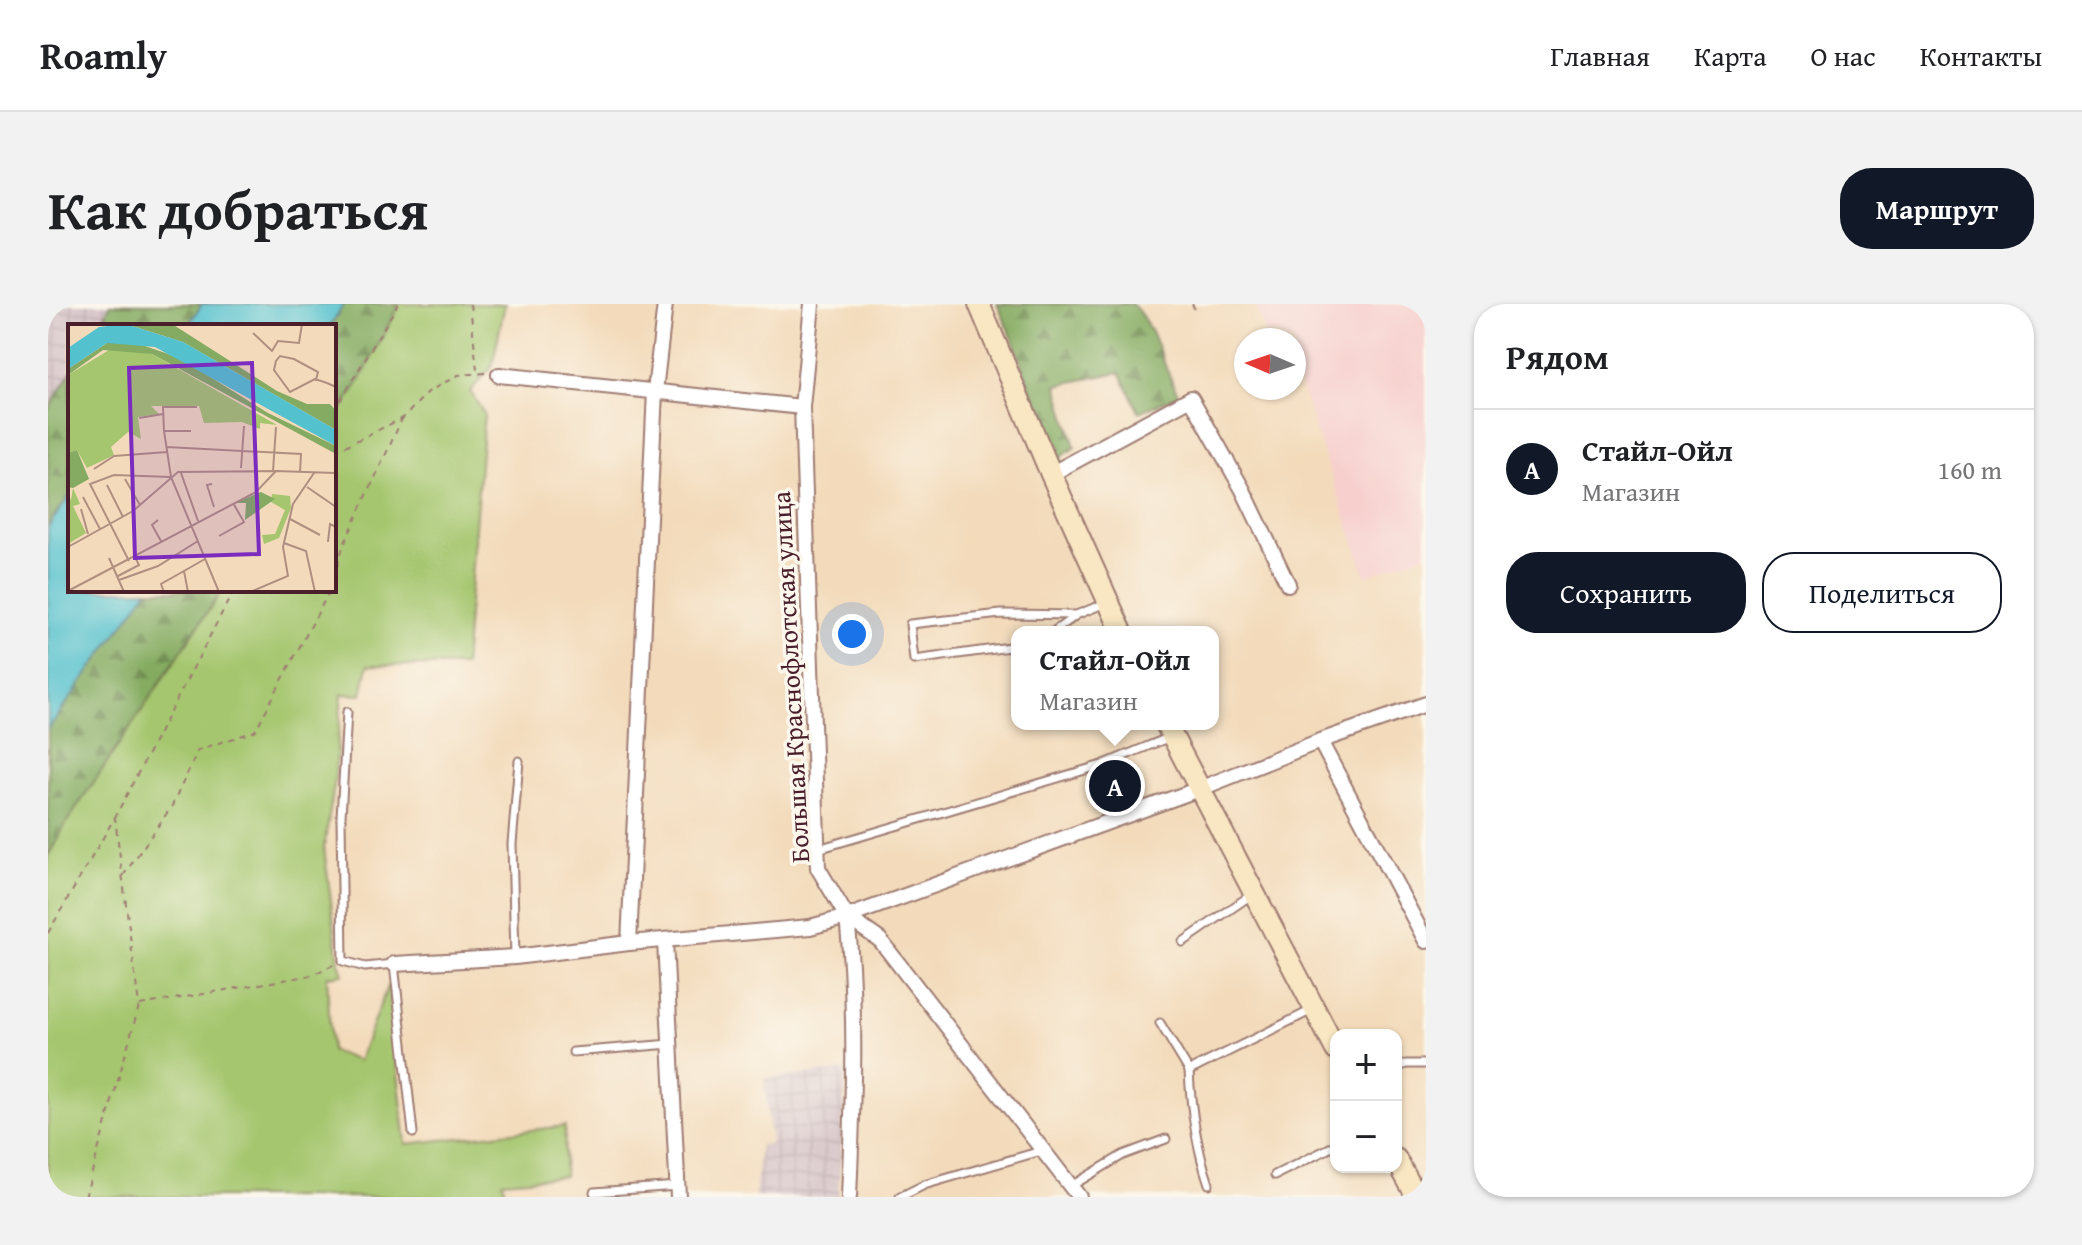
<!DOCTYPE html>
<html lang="ru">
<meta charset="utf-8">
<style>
body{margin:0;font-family:"Gentium Book Plus",serif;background:#f2f2f2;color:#202124}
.controls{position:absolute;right:24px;bottom:24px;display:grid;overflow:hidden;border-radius:16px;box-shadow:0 2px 6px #0004}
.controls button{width:72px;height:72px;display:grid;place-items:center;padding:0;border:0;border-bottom:2px solid #e0e0e0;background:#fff;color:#202124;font:40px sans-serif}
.compass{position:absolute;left:1186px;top:24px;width:72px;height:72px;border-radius:50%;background:#fff;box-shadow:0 2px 6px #0004;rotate:272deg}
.you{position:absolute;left:804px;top:330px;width:28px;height:28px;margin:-20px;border:6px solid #fff;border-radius:50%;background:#1a73e8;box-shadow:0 0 0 12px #1a73e833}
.badge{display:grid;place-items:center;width:52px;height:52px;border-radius:50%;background:#111827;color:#fff;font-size:26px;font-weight:700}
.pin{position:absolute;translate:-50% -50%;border:4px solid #fff;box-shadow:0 2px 8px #0006}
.popup{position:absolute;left:963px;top:322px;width:208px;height:104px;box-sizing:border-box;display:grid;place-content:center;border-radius:16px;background:#fff;filter:drop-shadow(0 2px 6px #0005);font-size:26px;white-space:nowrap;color:#757577}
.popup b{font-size:30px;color:#202124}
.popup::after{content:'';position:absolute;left:50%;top:100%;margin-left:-16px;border:16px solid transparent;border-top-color:#fff}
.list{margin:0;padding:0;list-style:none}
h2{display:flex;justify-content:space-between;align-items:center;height:104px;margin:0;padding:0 32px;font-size:34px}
h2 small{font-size:26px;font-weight:400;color:#757577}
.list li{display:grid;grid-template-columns:52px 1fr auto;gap:24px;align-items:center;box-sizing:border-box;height:120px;padding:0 32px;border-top:2px solid #e0e0e0}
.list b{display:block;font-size:30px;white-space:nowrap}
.list p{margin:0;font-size:26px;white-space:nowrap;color:#757577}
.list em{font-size:26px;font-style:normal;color:#757577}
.actions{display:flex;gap:16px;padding:24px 32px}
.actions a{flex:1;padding:18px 0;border:2px solid #111827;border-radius:32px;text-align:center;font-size:28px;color:#111827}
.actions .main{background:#111827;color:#fff}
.map{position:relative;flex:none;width:1378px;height:893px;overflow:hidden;border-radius:32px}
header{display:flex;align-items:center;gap:48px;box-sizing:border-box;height:112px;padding:0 40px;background:#fff;border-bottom:2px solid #e0e0e0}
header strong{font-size:38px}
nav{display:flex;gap:44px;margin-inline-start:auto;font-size:28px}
.intro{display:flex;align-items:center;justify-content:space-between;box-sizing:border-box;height:192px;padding:0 48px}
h1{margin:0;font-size:56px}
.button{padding:20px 36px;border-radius:32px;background:#111827;color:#fff;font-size:28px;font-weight:700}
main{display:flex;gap:48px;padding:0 48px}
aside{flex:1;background:#fff;border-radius:32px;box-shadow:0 2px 6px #0004}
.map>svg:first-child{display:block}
.built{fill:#f7d0ce}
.industrial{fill:url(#industrial-grid)}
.grass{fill:#a5c66e;stroke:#78724c;stroke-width:2}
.forest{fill:url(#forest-firs);stroke:#676546;stroke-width:2}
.water{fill:#54c1ce;stroke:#4f707c;stroke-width:2}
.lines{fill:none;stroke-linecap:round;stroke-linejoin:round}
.lane-casing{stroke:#9e7c72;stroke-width:11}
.street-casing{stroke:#9e7c72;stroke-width:18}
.secondary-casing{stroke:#9e7c72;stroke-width:24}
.path{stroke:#9e7c72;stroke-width:2;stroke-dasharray:6 6;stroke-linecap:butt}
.lane{stroke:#fff;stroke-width:7}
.street{stroke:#fff;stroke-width:14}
.secondary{stroke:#f9e7c3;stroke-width:20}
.labels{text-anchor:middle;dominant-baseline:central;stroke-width:7;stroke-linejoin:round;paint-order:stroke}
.street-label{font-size:26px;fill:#4a1f2b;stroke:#fbf7ec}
.inset-road{fill:none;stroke:#af8f81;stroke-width:2}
.view{fill:#7b2cbf;fill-opacity:0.15;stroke:#7b2cbf;stroke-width:4}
.inset-edge{fill:none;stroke:#4a1f2b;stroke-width:4}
</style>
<header>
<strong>Roamly</strong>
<nav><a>Главная</a><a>Карта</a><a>О нас</a><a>Контакты</a></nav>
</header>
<div class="intro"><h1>Как добраться</h1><a class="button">Маршрут</a></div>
<main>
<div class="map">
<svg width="1378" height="893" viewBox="0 0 1378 893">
<defs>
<pattern id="industrial-grid" width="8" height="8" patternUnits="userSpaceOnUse" patternTransform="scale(2)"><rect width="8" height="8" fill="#d2bec4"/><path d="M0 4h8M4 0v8" fill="none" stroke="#b6a3a9"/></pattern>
<pattern id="forest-firs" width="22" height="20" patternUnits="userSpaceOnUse" patternTransform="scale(2)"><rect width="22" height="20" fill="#84ab61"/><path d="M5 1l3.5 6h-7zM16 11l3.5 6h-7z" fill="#6e8b50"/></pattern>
</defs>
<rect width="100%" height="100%" fill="#fbf7ec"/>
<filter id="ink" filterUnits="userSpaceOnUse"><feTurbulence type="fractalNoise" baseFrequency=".0125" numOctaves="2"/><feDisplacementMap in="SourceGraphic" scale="16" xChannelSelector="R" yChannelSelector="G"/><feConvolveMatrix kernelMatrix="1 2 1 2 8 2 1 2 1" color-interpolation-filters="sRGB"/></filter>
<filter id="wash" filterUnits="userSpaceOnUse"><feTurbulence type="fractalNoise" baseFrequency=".006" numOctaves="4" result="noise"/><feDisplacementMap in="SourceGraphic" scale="32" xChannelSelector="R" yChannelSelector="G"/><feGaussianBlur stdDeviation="1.8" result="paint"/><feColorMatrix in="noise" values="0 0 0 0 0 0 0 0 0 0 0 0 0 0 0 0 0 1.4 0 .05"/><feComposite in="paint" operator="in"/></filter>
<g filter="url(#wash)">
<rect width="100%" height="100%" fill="#f3daba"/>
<polygon class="built" points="1207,0 1378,0 1378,250 1318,272 1246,64 1246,36 1236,36 1233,30 1218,32"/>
<g class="industrial">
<polygon points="0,0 62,0 53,22 22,22 22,69 0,106"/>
<polygon points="798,766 790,893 707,893 712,841 723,840 716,775"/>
</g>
<polygon class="grass" points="351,0 457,0 444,63 422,87 436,110 416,362 320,361 314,391 294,390 286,482 276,544 291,658 295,670 279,672 283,747 310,757 340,681 358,840 517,822 516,872 454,877 459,893 0,893 0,552 17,521 174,286 286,286 286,117 311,78"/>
<g class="forest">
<polygon points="62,0 154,0 140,22 53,22"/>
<polygon points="296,0 351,0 311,79 286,117 286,22 282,22"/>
<path d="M949 0H1084C1106 21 1115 64 1131 91L1091 108 1072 68 1009 81 1027 143 1008 157 964 33Z"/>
<polygon points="22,69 22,191 0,223 0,106"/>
<polygon points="100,286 174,286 17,521 0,552 0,425"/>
</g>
<g class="water">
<polygon points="154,0 296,0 282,22 140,22"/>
<polygon points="22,191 22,286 100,286 0,425 0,223"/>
</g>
</g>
<g filter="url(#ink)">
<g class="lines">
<defs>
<g id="lane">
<polyline points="1005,328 1026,313"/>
<polyline points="969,342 866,356 862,320 953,310 1028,311 1058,299"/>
<polyline points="299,408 293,513 295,657 317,663 346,660 365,829"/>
<polyline points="770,545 1054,461 1122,433"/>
<polyline points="1135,638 1203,591"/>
<polyline points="467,653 464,540 471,457"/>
<polyline points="1112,719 1141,767 1264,706"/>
<polyline points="525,748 623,740"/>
<polyline points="1348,764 1358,760 1378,760"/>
<path d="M1141 767C1143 807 1148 842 1161 880"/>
<polyline points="1227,871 1288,841"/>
<polyline points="1023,882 1075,851 1118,835"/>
<polyline points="546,888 630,882"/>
<polyline points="852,893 876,881 993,847"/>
</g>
<g id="street">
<polyline points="764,0 754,103 770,564 799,613 832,636 1031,893"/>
<polyline points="451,71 754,103"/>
<polyline points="1003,170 1143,94 1195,186 1240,280"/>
<polyline points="1272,437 1378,637"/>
<path d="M799 613C809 706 805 800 801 893"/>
<polyline points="617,637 630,893"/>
<polyline points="581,639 607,87 617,0"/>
<polyline points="346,660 467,653 581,639 762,623 799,613 1151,485 1272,437 1378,400"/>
</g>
<g id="secondary">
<polyline points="931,0 1003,170 1074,328"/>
<polyline points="1118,420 1288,746"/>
<polyline points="1348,855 1369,893"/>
</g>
</defs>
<use href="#lane" class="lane-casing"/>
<use href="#street" class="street-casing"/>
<use href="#secondary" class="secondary-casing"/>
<g class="path">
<polyline points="422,0 429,66"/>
<polyline points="1144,0 1149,9"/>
<polyline points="286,107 350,0"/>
<polyline points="286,144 291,145 355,114 380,88 410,71 437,69"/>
<polyline points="286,273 295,243 354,115"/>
<polyline points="75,572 124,502 150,446 207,427 282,286"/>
<polyline points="0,629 67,513 186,286"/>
<polyline points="92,701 264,671 285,661"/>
<polyline points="37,893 91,702 67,514"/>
</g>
<use href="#lane" class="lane"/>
<use href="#street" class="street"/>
<use href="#secondary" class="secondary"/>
</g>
</g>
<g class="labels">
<g class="street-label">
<text transform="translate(742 373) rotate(-93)">Большая Краснофлотская улица</text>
</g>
</g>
<g transform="translate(20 20)">
<rect width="268" height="268" fill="#f3daba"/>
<path d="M46 23 84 30 209 101 192 99V105L174 98 136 99 131 82H83L91 90 70 93 73 115 60 108 43 123 46 131 19 144 9 126 0 129V51ZM5 164 12 180 5 182 18 209 0 220V169L3 176ZM204 170 222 172 223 184 211 214 196 220 194 211 207 210 217 186 203 178Z" fill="#a5c66e"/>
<path d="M58 0H104L209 67 239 80H262L268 87V106L115 18ZM39 19H68L112 34 200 89 268 122V130L84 30 35 26 0 51V45ZM9 126 21 155 5 164 0 163V129ZM193 168 207 175 177 196 178 179H167Z" fill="#84ab61"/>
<path d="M58 0 115 18 268 106V122L87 23 39 19 0 45V24L31 3Z" fill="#54c1ce"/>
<path class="inset-road" d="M185 9 204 27 210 17 231 19 234 0M248 56 250 48 226 35 212 32 208 37 206 46 222 68 247 55 248 56H250L259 59 268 63M129 83H95L96 107 103 153 151 268M71 94 95 90M96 107H123M99 123 233 130 232 148M173 144 176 102M26 145 46 132 99 128M205 147 208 103M208 147 268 149M113 149 130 197M57 155 72 181M144 160 139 161 146 183M39 161 55 193M239 163 268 183M15 173 32 205M13 185 20 210M222 195 252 211M90 196 84 201 93 217M151 212 176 198 165 179M260 218 262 200 268 203M216 219 238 227 247 268M0 223 65 187 110 148 208 147 188 168 0 267M41 234 56 268M61 237 22 160 46 151 102 153M50 252 71 241 67 233M51 256 90 242 130 217M96 268 93 260 116 247M120 268 116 247 137 235M182 268 220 252 215 223 225 180 246 149"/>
<path class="view" d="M184 39 191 230 67 234 61 44Z"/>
<rect width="268" height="268" class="inset-edge"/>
</g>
</svg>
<div class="controls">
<button>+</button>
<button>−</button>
</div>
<svg class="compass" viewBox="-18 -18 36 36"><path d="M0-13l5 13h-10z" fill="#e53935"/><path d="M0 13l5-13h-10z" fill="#757577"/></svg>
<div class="you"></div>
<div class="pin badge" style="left:1067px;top:482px">A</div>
<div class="popup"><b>Стайл-Ойл</b>Магазин</div>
</div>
<aside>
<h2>Рядом<small></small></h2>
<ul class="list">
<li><span class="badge">A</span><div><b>Стайл-Ойл</b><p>Магазин</p></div><em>160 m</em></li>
</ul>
<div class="actions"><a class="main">Сохранить</a><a>Поделиться</a></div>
</aside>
</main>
